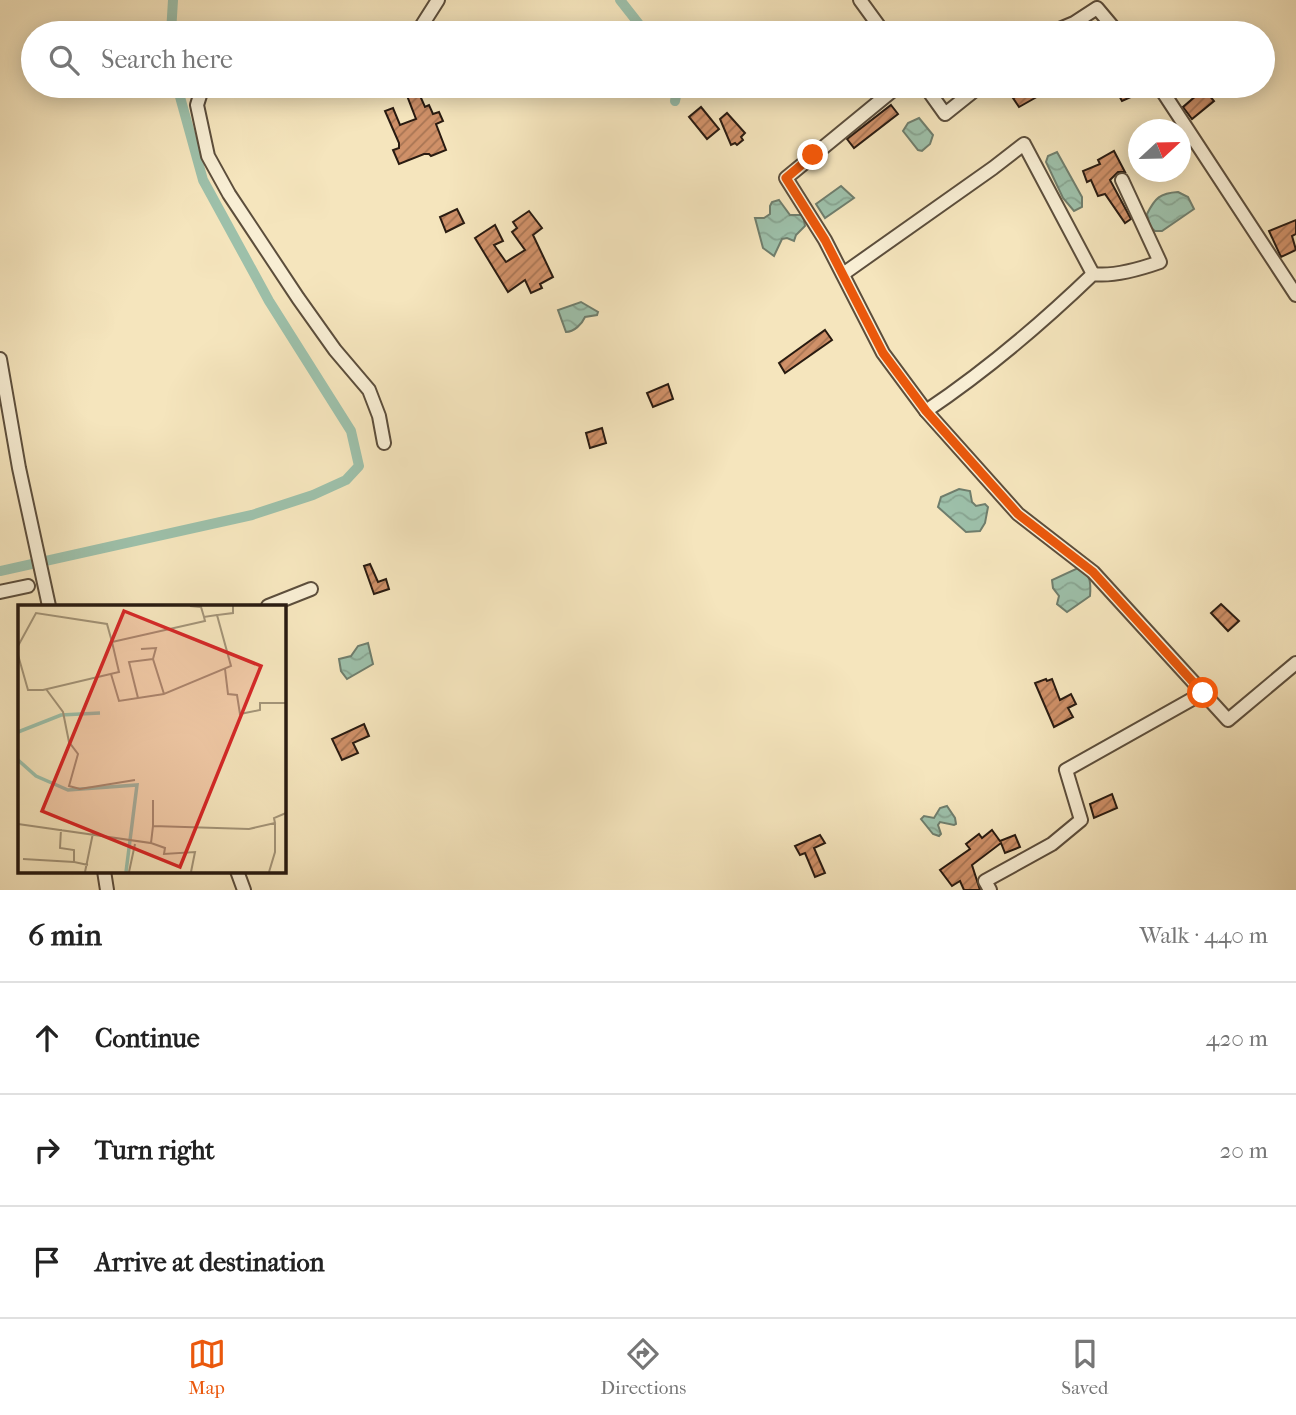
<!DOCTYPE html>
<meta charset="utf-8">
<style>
body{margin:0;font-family:"IM FELL French Canon",serif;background:#f6f6f6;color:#222}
.compass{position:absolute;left:1128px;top:119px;width:63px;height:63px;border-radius:50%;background:#fff;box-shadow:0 4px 18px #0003;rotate:68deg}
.stop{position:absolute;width:21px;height:21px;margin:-16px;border:5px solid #ea580c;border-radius:50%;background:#fff}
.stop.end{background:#ea580c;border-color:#fff;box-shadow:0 2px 7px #0008}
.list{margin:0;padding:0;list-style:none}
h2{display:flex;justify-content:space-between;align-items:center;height:91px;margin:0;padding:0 28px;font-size:30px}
h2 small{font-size:23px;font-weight:400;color:#767676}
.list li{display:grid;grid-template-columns:46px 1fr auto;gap:21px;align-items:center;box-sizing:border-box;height:112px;padding:0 28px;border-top:2px solid #e0e0e0}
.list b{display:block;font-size:26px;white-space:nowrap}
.list em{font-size:23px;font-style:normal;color:#767676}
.icon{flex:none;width:38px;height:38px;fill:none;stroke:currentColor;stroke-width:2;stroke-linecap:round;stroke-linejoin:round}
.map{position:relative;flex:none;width:1296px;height:890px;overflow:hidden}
.search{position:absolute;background:#fff;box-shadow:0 4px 18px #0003;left:21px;right:21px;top:21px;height:77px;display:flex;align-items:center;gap:18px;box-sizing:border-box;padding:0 24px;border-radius:38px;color:#767676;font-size:26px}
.sheet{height:427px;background:#fff}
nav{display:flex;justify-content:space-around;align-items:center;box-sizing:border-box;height:98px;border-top:2px solid #e0e0e0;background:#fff;font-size:19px;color:#767676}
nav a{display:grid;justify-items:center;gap:4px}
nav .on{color:#ea580c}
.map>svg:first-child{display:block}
.water{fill:url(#water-waves);stroke:#6f7e6d;stroke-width:2}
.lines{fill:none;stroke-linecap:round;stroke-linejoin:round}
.canal{stroke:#9dc0aa;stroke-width:10}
.building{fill:url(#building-hatch);stroke:#291b11;stroke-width:2}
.minor-casing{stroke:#5c4e3c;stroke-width:16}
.minor{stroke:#f8eed4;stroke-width:12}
.route{stroke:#ea580c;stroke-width:9}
.inset-river{fill:none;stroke:#9dc0aa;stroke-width:3.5}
.inset-road{fill:none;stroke:#a39478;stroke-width:2}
.view{fill:#d62828;fill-opacity:0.15;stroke:#d62828;stroke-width:3.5}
.inset-edge{fill:none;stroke:#291b11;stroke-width:3.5}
</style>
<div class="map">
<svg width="1296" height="890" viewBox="0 0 1296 890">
<defs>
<pattern id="water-waves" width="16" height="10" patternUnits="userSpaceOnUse" patternTransform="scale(1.75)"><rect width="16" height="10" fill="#9dc0aa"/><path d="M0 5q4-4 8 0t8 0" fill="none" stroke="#87a491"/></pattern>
<pattern id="building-hatch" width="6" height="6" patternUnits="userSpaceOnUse" patternTransform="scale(1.75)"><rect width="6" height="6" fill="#cf9068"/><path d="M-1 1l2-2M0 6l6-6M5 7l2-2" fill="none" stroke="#a87554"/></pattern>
</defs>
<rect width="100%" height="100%" fill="#f5e5bd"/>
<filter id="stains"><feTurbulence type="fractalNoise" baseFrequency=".00286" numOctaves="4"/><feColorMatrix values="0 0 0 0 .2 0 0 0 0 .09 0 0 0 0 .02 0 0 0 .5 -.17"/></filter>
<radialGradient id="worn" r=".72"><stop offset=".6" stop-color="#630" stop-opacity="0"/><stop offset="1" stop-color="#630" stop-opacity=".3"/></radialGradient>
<g class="water">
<polygon points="919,118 933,135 930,144 922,151 918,150 903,131 908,123"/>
<polygon points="1057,152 1082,197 1082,207 1074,211 1063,198 1046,162 1048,156"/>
<polygon points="841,186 854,198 825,218 816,204"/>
<path d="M1178 192 1188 197 1194 209 1162 231H1155L1150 227 1147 214C1155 198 1160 193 1178 192Z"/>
<polygon points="779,200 790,215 803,215 805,226 796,235 794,241 787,238 782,239 774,256 763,248 755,218 764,218 770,214 770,206 772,202"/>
<path d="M581 302 598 312 597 315 585 317C582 324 574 332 566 332L558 310Z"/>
<polygon points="959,489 970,491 972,502 976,506 985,504 988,507 985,523 980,531 966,532 938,507 941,497"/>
<path d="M1078 568C1091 572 1091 584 1090 596L1067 612 1057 604 1059 596 1053 588 1052 580Z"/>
<polygon points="368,643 373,664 347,679 341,671 339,659 351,656 358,646"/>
<polygon points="947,806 955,818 956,824 954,825 940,822 938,825 941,834 939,836 933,834 921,819 924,816 934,818 940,808"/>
</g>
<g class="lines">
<g class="canal">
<polyline points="620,0 646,33"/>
<polyline points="171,33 173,0"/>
<polyline points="675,101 677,91 675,86"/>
<polyline points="0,571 252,515 313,495 346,480 359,466 351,431 269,301 203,180 177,86"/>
</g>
</g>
<g class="building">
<polygon points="1035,86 1037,86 1042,94 1019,107 1013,98"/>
<polygon points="1131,86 1150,86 1151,88 1122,101 1117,92"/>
<polygon points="417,89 425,107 429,105 433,114 439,112 443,121 436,124 446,150 431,156 429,154 424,154 399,164 393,150 399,148 399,143 385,111 393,108 400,125 416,119 406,93"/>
<polygon points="1204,89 1214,101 1192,119 1183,107"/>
<polygon points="891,105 898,114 854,148 847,139"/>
<polygon points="701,107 719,129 707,139 689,117"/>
<polygon points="727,113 745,133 741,137 743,140 737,145 735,143 731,145 720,119"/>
<polygon points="1114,151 1125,172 1118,172 1110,180 1131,219 1125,223 1105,194 1098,196 1091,180 1087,182 1083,171 1100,164 1098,160"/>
<polygon points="457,209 464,223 446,232 440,217"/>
<polygon points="529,211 542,228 533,235 553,277 540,284 542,288 531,293 525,280 508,292 475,238 495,225 503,241 494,245 506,262 525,250 512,232 517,228 513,222"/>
<polygon points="1296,220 1296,234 1292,236 1296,250 1281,257 1269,231"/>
<polygon points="825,330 832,340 785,373 779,363"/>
<polygon points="668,384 673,399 653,407 647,393"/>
<polygon points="602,428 606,443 590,448 586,433"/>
<polygon points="370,564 378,582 386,579 389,589 374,594 364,566"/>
<polygon points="1221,604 1239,621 1228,631 1211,613"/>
<polygon points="1046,679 1047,681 1052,679 1060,700 1071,694 1076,704 1068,708 1073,717 1054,727 1035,683"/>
<polygon points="364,724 369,736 353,743 358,753 342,760 332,739"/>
<polygon points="1112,794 1117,808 1094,818 1090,804"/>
<polygon points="992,830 1000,841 1015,835 1020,847 1005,853 1001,843 972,865 980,890 964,890 960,881 952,886 940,870 970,849 966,844 979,834 982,838"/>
<polygon points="820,835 825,843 814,848 825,873 815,877 805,853 800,855 795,846"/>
</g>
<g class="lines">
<defs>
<g id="minor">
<polyline points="860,0 884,33"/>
<polyline points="417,33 438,0"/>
<polyline points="1050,33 1074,23 1097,8 1118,33"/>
<polyline points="256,86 202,89 197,105 208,156 229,194 298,298 335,350 369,390 379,416 384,443"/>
<polyline points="303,86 325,86"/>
<polyline points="898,86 786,178 825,240 883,353 926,411"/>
<polyline points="925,86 945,114 980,86"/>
<polyline points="1159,86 1296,295"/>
<path d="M1122 180 1160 262C1140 269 1114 277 1093 274 1041 324 987 370 926 411L1018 514 1093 572 1228 720 1296 663"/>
<polyline points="843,274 993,168 1024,144 1093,274"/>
<polyline points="0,359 19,468 49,606"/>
<polyline points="0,592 28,586"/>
<polyline points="268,606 311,589"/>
<polyline points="104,871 107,890"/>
<polyline points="237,871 244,890"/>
<polyline points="990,890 985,881 1052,844 1081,820 1066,770 1203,693"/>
</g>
</defs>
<use href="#minor" class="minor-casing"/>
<use href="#minor" class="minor"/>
</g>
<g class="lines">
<polyline class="route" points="813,155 786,178 825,240 883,353 926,411 1018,514 1093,572 1203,693"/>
</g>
<g transform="translate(18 605)">
<rect width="268" height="268" fill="#f5e5bd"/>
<path class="inset-river" d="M0 127 43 110 82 108M0 155 18 171 50 185 119 180 108 267"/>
<path class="inset-road" d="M172 1 183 2 186 12 199 10M0 41 18 8 89 19 94 37M123 44 138 43 135 54 146 89 213 61 199 10 215 8V1M0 50 10 85H25L101 67 94 37 187 16 186 12M207 64 210 89 219 90 222 109 242 105V98H268M93 69 101 96 146 89M28 84 45 107 51 137 60 149 51 181 62 184 117 175M120 93 111 57 135 54M0 219 133 238 135 221 231 224 257 218 256 213 268 208M135 221V195M43 224 42 243 56 245V257L70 260M133 238 147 243 146 249 177 247 173 267M5 254 56 257M67 267 75 228M111 267 117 239M251 267 257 247V218"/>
<path class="view" d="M106 6 243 61 162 262 24 206Z"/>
<rect width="268" height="268" class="inset-edge"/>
</g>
<rect width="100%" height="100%" filter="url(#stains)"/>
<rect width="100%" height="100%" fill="url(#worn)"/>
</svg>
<svg class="compass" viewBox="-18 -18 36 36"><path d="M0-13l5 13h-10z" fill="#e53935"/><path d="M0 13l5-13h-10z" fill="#767676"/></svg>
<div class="stop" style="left:1203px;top:693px"></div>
<div class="stop end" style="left:813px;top:155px"></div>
<div class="search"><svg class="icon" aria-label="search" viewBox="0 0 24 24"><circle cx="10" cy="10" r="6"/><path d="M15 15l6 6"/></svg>Search here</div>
</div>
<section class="sheet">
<h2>6 min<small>Walk · 440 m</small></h2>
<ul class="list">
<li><svg class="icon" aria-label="ahead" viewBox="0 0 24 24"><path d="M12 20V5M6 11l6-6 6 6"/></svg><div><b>Continue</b></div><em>420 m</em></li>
<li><svg class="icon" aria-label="right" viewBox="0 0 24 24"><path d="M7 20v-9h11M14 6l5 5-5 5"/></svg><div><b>Turn right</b></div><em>20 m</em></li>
<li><svg class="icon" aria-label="arrive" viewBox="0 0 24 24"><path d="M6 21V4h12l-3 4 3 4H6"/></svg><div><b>Arrive at destination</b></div></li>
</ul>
</section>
<nav>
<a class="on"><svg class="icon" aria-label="map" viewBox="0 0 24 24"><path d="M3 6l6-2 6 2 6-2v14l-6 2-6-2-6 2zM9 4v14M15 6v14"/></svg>Map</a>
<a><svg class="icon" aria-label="directions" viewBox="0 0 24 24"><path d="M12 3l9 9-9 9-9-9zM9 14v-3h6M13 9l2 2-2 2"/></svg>Directions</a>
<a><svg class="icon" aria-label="saved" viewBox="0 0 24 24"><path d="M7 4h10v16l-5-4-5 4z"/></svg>Saved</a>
</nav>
